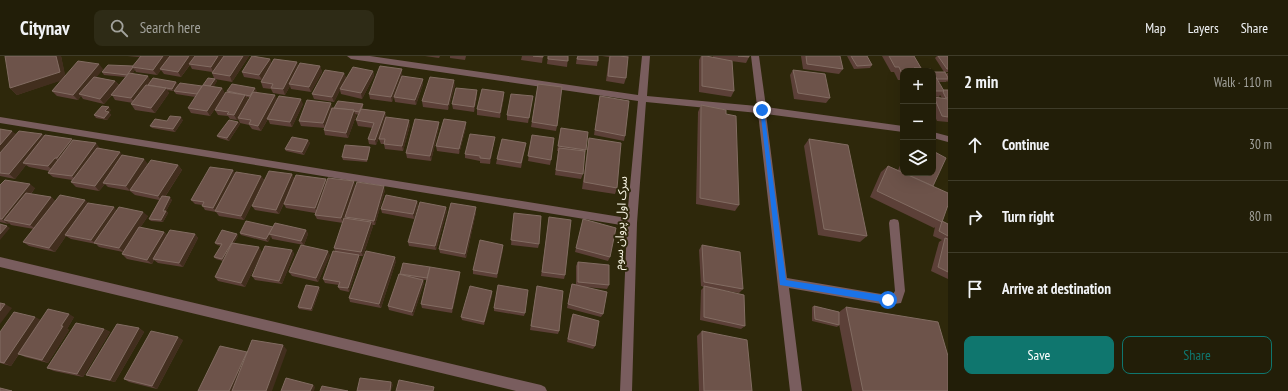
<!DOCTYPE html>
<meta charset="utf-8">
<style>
body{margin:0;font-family:"PT Sans Narrow","Noto Sans Arabic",sans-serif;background:#2e2b16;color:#f1f3f6}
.controls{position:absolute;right:12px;top:12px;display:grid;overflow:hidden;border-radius:8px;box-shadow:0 4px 16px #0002}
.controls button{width:36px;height:36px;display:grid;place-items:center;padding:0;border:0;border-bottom:1px solid #3f3c29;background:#221e08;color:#f1f3f6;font:20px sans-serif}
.stop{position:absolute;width:12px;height:12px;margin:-9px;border:3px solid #1a73e8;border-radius:50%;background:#fff}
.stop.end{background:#1a73e8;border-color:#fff;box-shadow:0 1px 4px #0008}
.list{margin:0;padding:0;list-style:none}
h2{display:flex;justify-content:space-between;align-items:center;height:52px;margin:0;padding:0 16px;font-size:17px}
h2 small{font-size:13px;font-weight:400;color:#a2a29c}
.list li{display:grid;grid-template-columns:26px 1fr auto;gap:12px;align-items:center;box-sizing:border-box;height:72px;padding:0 16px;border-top:1px solid #3f3c29}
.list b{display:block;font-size:15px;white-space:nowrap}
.list em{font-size:13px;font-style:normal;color:#a2a29c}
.actions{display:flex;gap:8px;padding:12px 16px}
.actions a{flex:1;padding:9px 0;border:1px solid #0f766e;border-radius:8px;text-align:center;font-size:14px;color:#0f766e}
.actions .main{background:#0f766e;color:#fff}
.icon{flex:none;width:22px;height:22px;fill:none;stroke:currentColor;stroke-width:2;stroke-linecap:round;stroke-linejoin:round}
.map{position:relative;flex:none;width:948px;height:335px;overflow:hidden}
header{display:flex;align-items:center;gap:24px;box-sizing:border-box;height:56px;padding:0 20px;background:#221e08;border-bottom:1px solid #3f3c29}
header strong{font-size:19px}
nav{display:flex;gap:22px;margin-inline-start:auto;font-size:14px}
.search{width:280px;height:36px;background:#2e2b16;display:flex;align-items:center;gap:10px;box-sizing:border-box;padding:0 14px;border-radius:8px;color:#a2a29c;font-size:15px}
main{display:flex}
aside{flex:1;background:#221e08}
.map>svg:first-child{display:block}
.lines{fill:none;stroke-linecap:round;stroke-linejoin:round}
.minor{fill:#795d5e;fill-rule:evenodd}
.wall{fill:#5c4038;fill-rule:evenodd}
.shaded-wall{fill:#422e1e}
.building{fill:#6d534a;stroke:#826c62}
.route{fill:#1a73e8}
.labels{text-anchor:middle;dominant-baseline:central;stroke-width:4;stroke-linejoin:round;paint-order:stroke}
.street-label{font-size:12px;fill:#f8f5e4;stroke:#2e280b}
</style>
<header>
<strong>Citynav</strong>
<div class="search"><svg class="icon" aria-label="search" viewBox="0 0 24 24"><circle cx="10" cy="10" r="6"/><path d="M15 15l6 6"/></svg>Search here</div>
<nav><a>Map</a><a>Layers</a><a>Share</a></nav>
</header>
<main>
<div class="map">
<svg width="948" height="335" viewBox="0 0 948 335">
<rect width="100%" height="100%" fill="#2e280b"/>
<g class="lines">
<g class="minor">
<polygon points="347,0 370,0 638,39 642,0 650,0 647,40 757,50 751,0 759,0 766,51 903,70 903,76 766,58 787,222 887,239 893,238 895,235 889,167 890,164 894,163 898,164 899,167 905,235 901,247 887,249 789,232 802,335 790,335 758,57 646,46 637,167 632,335 620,335 627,170 0,67 0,61 627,162 638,45 351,3"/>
<polygon points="933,76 948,80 948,86 933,82"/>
<polygon points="0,201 541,329 545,331 547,335 516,335 0,211"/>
</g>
</g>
<g class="wall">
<polygon points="61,0 65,20 103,13 96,21 115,25 119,29 125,21 104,19 102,16 133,10 140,1 127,0 249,0 232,26 215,23 217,25 213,31 222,32 225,38 210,60 191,57 188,52 195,41 176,38 174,35 202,30 214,22 212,17 212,16 192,13 190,9 181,21 164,18 161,14 157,19 136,16 135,14 132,18 151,25 176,26 178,29 173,35 167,34 169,37 155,57 135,54 131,48 133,47 115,44 112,39 104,48 83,43 81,40 78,44 57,40 52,35 61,24 17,39 10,32"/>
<polygon points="425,0 440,0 439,2"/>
<polygon points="450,0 466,0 465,4 450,2"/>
<polygon points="522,0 543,0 542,7 521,4"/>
<polygon points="548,0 568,0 567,11 547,8"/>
<polygon points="577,0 598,0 597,10 576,8"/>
<polygon points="602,0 629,0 627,3 626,22 624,28 606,25 609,1"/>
<polygon points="701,0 706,0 713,1 713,0 749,0 749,1 746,7 731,5 734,35 731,41 699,36 699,4"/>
<polygon points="801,0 840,0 843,13 839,18 803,13"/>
<polygon points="847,0 867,0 872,9 870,12 854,13"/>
<polygon points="882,0 914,0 921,12 920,13 903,15 903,24 898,24 894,16 891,16"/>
<polygon points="931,0 948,0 948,16 944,16 935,2 937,0"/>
<polygon points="270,3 271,7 298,11 320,10 322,16 311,36 291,33 290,30 285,39 273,37 271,33 263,32 261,26 262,24 244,21 242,16"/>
<polygon points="793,14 830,42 826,47 794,43 790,19"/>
<polygon points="373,15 374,20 362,43 341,38 340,34 334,46 314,43 312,38 344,17 346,22 342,29"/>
<polygon points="933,16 946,18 947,17 948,17 948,26 947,25 946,26 938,26 943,34 948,34 948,66 937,65 933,56 933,42 934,41 942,42 940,39 939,41 933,40"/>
<polygon points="402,18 392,46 370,43 369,38"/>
<polygon points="423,28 416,49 395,46 394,41"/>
<polygon points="538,28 557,70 556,75 531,71"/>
<polygon points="455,29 448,54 423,51 422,45"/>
<polygon points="477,34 477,40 474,56 453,53 452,48"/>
<path d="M227 35H257L256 36 277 44 303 48 292 71 270 68 268 63 261 75 252 73 249 69 240 67 238 63 237 64 230 63 228 60 218 59 215 54 228 36ZM247 41 250 42 242 54 248 44Z"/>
<polygon points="504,36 504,41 500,62 477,59 477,53"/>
<polygon points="533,40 528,67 507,64 507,59"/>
<polygon points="600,40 625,80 624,85 594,79 599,45"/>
<polygon points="363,48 363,51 362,53 385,56 386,61 410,69 403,95 385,93 384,88 381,88 379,83 384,69 376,89 369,88 368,83 373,72 358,70 356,64 358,59 355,58 356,60 348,82 325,79 324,74 325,72 301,70 299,65 332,52"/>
<polygon points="701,49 726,58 739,149 735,155 696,148 698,56"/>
<polygon points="111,54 109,56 111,59 107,64 96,62 94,59"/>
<polygon points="183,64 175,76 152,72 150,70 167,65"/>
<polygon points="238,66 240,68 229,85 219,82 217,80"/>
<polygon points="439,66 439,71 431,105 407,102 406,97"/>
<polygon points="466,71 459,98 437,95 436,90"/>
<polygon points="561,72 586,94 584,99 583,118 581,123 555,119 558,95 557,95"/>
<polygon points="0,73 16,78 42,78 44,80 72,83 73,84 100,92 100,93 148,108 134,129 178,109 182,114 165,141 172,144 166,155 168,157 163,166 151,165 149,163 159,144 135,139 130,135 108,131 105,128 99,135 76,131 71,126 72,124 53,121 48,117 49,115 29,111 26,109 15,123 0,120"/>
<polygon points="532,79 551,104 550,109 528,105"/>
<polygon points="589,82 617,132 615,138 582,133 588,89"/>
<polygon points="809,83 867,180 860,186 818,179 804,90"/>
<polygon points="308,84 310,87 304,99 286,95 285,93"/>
<polygon points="494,86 490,108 480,107 480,105 465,102 465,98"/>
<polygon points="370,91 370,94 367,106 343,104 342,101"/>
<polygon points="525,92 521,112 496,108 497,103"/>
<polygon points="903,103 903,117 933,130 942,165 948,168 948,223 931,215 939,186 942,184 933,180 935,171 934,172 870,141 881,116 888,110 898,114"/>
<polygon points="233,114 235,118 261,120 264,124 244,164 219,160 216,156 205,154 202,149 195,148 191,144"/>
<polygon points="292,118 294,123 327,125 354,125 355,130 345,162 346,162 345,161 385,134 375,169 372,169 373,170 363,200 359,200 360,203 349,236 340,234 338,231 339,229 325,227 323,223 335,195 334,192 343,167 317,163 315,159 315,157 286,152 284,148 287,141 279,158 255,154 252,150"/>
<polygon points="0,129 35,132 31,138 51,141 55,145 88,147 117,154 148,160 140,172 164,176 167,179 195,178 198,182 183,211 158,207 154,204 152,208 127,203 122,198 123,196 99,191 96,188 71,183 66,180 55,196 29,190 23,186 34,173 11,169 9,167 8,168 0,166"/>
<polygon points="417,145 418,149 414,163 382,157 381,153"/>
<polygon points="447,155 436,194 409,190 408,186"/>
<polygon points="476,156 466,202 440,197 439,193"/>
<polygon points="514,157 539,188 538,192 511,189"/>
<polygon points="549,161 565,219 564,223 541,220"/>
<polygon points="583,163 610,201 608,205 575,196"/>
<polygon points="273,171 306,174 308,178 304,189 272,183 271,180 268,186 241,179 240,177"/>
<polygon points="238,180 234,187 262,196 245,231 218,225 215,221 223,205 216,203 214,201 221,190 217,189 215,187"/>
<polygon points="702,189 743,233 739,237 710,232 745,270 741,273 700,264 701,234 704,231 701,230 699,194"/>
<polygon points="503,193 497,222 473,218 473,214"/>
<polygon points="292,194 294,198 282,228 255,224 252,220"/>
<polygon points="330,199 318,226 292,220 289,216"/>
<polygon points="396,205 381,252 350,246 349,242"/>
<polygon points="578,206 609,229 607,233 586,231 603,258 601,261 567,252 571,231 572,228 576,229 576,210"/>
<polygon points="399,218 460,220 452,257 422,252 421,248 427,224 423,224 424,227 413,260 389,254 388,250"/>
<polygon points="537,230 559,275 558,278 530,274"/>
<polygon points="320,233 312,255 299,253 298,251"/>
<polygon points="492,235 492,239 484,269 462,264 461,261"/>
<polygon points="814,250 839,256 846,251 948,335 852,335 839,268 839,269 837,271 812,265 812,251"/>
<polygon points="494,252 525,257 524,260 494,255"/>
<polygon points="573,258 595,290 593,293 567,286 571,262"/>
<polygon points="74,261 67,273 69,274 48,307 25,301 19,298 11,310 0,307 0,276 41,264"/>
<polygon points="139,272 144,276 115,326 92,321 86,319"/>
<polygon points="104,273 110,276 83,321 54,315 47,312"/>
<polygon points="702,275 752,335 699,335 697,280"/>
<polygon points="183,284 157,333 129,326 124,323"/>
</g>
<g class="shaded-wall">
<polygon points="56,0 61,0 66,23 17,39 10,32"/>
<polygon points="163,0 171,0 160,13 161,14 157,19 153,14"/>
<polygon points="189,0 196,0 181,21 178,16"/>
<polygon points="218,0 224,0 213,16 211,11"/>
<polygon points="243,0 249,0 232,26 230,20"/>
<polygon points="270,3 272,8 262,24 259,19"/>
<polygon points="297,6 299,12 289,28 290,30 285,39 283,33"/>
<polygon points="99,8 103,13 82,39 79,38 81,40 78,44 73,39"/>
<polygon points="320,10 322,16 311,36 309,31"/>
<polygon points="133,12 135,14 129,22 127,19"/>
<polygon points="402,13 402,18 392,46 391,41"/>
<polygon points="373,15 374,20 362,43 361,37"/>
<polygon points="344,17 346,22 334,46 332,41"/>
<polygon points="148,20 151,25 135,47 131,42"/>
<polygon points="215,23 217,25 212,34 210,31"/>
<polygon points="423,23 423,28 416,49 415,44"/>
<polygon points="454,24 455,29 448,54 448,49"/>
<polygon points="115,25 119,30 104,48 100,43"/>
<polygon points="176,26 178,29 173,35 172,33"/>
<polygon points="166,32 169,37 155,57 151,52"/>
<polygon points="222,32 225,38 210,60 207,55"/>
<polygon points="255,32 257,35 252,42 250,40"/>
<polygon points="477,34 477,40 474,56 474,51"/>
<polygon points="504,36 504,41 500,62 500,57"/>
<polygon points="245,39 248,44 237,64 234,59"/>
<polygon points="275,39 278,45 261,75 258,70"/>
<polygon points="301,43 303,48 292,71 290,66"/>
<polygon points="331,47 332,52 325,72 323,67"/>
<polygon points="109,51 111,54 108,57 109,56 111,59 107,64 104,62 105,55"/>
<polygon points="354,54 356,60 348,82 346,77"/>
<polygon points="385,56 386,62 376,89 375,84"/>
<polygon points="181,61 183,64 175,76 173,73"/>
<polygon points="409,64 410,69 403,95 402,90"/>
<polygon points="238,66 240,68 229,85 227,82"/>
<polygon points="439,66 439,71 431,105 430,100"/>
<polygon points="466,66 466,71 459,98 459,93"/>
<polygon points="12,75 20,82 0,105 0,89"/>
<polygon points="42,78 47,83 23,107 26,109 15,123 9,118"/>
<polygon points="495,81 494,86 490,108 490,103"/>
<polygon points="72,83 77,88 62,107 57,102"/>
<polygon points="308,84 310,87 304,99 302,96"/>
<polygon points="96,87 100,92 77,125 72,120"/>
<polygon points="120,96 124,101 103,127 105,128 99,135 95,130"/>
<polygon points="55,102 60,107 53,115 48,110"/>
<polygon points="144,103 148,108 130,135 126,130"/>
<polygon points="178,109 182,114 162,145 158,140"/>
<polygon points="233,114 236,119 217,156 213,152"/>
<polygon points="292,118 294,123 279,158 276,154"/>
<polygon points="261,120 264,124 244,164 241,160"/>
<polygon points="326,123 328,128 317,157 315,152"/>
<polygon points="354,125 355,130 343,167 341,162"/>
<polygon points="30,128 35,132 10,165 4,164 9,167 8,168 2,163"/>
<polygon points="384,130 385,134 375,169 374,165"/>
<polygon points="51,141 57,146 36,173 30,169"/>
<polygon points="170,141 172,144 166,155 168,157 163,166 161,164 163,155"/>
<polygon points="85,144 90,148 65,179 66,180 55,196 49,192"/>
<polygon points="417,145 418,149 414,163 413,158"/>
<polygon points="114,151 118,156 95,187 91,184"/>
<polygon points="446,151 447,155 436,194 435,190"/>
<polygon points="476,151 476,156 466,202 465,198"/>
<polygon points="143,156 148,160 124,196 119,192"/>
<polygon points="371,166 373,170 363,200 361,196"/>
<polygon points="7,170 10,172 0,184 0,178"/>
<polygon points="273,171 269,178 271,180 268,186 266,183"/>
<polygon points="306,174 308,178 304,189 301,185"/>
<polygon points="164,176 168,181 153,203 154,204 152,208 147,204"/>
<polygon points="195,178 198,182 183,211 179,207"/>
<polygon points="237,178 238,180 224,205 222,203"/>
<polygon points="503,189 503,193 497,222 497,218"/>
<polygon points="259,191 262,196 245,231 241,227"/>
<polygon points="292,194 294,198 282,228 279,225"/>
<polygon points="328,195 330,199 318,226 316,222"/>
<polygon points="359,199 360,203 349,236 348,232"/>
<polygon points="395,201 396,205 381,252 379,248"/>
<polygon points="460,216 460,220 452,257 452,253"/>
<polygon points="423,224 424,227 413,260 412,256"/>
<polygon points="319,231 320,233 312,255 311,253"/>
<polygon points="492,235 492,239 484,269 484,266"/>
<polygon points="5,248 12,252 0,268 0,255"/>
<polygon points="69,258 74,261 67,273 69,274 48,307 42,304 61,270"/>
<polygon points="35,261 41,264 11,310 4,307"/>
<polygon points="139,272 144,276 115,326 110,324"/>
<polygon points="104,273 110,276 83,321 77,318"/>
<polygon points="178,281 183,284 157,333 152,330"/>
<polygon points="283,289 287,294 272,335 266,335"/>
<polygon points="247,296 234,335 229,335"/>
<polygon points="391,326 393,329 391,335 390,335"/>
<polygon points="313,329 315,331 314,335 310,335"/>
</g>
<g class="building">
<polygon points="5,0 56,0 60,16 10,32"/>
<polygon points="141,0 163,0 153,14 132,11"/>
<polygon points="170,0 189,0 178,16 160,13"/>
<polygon points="195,0 218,0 211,11 189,8"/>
<polygon points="224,0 243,0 230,20 212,17"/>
<polygon points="252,0 270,3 259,19 242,16"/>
<polygon points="533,0 543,0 543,1"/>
<polygon points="548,0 568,0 568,5 548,3"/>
<polygon points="578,0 598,0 598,5 577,3"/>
<polygon points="610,0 619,0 628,1 626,22 608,20"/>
<polygon points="702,0 706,0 732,5 734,35 702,30"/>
<polygon points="738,0 749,0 749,1"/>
<polygon points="806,0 840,0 843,13 807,8"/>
<polygon points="851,0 867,0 872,9 857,10"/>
<polygon points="889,0 914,0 921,12 914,12 931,13 932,15 903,15 903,18 902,18 899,11 895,11"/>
<polygon points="938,0 948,0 948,13 947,13"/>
<polygon points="274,3 297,6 283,33 271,32 273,28 261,26"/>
<polygon points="78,5 99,8 73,39 52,35"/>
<polygon points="300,7 320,10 309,31 289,28"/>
<polygon points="108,9 133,10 132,11 133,11 127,19 102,16"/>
<polygon points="380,10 402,13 391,41 369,38"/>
<polygon points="353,11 373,15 361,37 340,33"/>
<polygon points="325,14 344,17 332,41 312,38"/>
<polygon points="793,14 825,18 830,42 798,37"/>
<polygon points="933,16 944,35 933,35"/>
<polygon points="933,16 945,16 948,22 948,23 937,23"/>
<polygon points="129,17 148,20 131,42 111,39"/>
<polygon points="402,20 423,23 415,44 394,41"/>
<polygon points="94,21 115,25 100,43 79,38"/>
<polygon points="430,21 454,24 448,49 422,45"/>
<polygon points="153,22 176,26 172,33 148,29"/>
<polygon points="208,22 215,23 210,30 203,29"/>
<polygon points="180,27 202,30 197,38 174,35"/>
<polygon points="232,28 255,32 250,40 227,35"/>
<polygon points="538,28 562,31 557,70 532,66"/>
<polygon points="146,29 166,32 151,52 131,48"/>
<polygon points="203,29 222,32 207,55 188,52"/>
<polygon points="456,32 477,34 474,51 452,48"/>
<polygon points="482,33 504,36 500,57 477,53"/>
<polygon points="943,34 948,34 948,42 946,42 943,36 944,35"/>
<polygon points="226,36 245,39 234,59 227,58 229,56 215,54"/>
<polygon points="253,36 275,39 258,70 249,68 251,64 238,62"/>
<polygon points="511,38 533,40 529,62 507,59"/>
<polygon points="279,40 301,43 290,66 267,63"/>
<polygon points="600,40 629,45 625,80 595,74"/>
<polygon points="934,41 948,43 948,61 942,60"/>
<polygon points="307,44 331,47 323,67 299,65"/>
<polygon points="338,45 363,48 359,56 354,55 354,54 334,52"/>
<polygon points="701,49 726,54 726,58 736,60 739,149 700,142"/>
<polygon points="102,50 109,51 105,55 109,56 104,62 94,59"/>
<polygon points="332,52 354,54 346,77 324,74"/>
<polygon points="361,53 385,56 375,84 368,83 374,67 356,64"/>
<polygon points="170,60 181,61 173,73 150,70 155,63 167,65"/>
<polygon points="386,61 409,64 402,90 384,88 385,83 379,83"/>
<polygon points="415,63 439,66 430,100 406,97"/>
<polygon points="444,63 466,66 459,93 436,90"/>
<polygon points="229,64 238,66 227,82 217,80"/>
<polygon points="561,72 588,76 586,94 558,90"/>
<polygon points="0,73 12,75 0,89"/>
<polygon points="19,75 42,78 9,118 0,117 0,97"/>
<polygon points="470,78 495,81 490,103 480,102 480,100 465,98"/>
<polygon points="45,79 72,83 57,102 55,102 48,110 23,107"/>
<polygon points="532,79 554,82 551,104 528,100"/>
<polygon points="292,81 308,84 302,96 285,93"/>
<polygon points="589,82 621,87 617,132 584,126"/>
<polygon points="502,83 526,87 521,107 497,103"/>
<polygon points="809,83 848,89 867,180 824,173"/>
<polygon points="73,84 96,87 72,120 48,117"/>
<polygon points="345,89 370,91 367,104 342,101"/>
<polygon points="97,92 120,96 95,130 71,126"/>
<polygon points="559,92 585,95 583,118 556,114"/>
<polygon points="933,95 946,102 933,130 904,117 933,117"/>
<polygon points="122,99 144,103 126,130 103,127"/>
<polygon points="151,104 178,109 158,140 130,134"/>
<polygon points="903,109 903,117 900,115"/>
<polygon points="888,110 948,137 948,149 942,166 877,135"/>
<polygon points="210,111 233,114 213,152 202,150 204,146 191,144"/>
<polygon points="269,115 292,118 276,154 252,150"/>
<polygon points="236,116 261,120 241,160 215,155"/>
<polygon points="296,119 326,123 315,152 284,148"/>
<polygon points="328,122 354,125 341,162 315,159"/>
<polygon points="5,124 30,128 2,163 0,163 0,129"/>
<polygon points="357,126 384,130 374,165 345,161"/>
<polygon points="26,137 51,141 30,169 4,164"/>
<polygon points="60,139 85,144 49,192 23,186"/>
<polygon points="386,139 417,145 413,158 381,153"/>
<polygon points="162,140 170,141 163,155 166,155 161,164 149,163"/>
<polygon points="420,146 446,151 435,190 408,186"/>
<polygon points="88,147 114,151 91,184 65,179"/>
<polygon points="451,147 476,151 465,198 439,193"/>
<polygon points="119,151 143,156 119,192 94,187"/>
<polygon points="514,157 541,160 539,188 511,184"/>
<polygon points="549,161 571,164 565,219 542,216"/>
<polygon points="344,162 371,166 361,196 334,192"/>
<polygon points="583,163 616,172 610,201 576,192"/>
<polygon points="246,165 273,171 266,183 240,177"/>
<polygon points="942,165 948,168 948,180 939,175"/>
<polygon points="275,167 306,174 301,185 269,178"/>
<polygon points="0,168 7,170 0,178"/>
<polygon points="139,171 164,176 147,204 122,198"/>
<polygon points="170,174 195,178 179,207 153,203"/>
<polygon points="222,174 237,178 222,203 214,201 222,188 215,187"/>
<polygon points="945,182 948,183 948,216 938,211"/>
<polygon points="480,184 503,189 497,218 473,214"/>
<polygon points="232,187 259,191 241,227 215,221"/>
<polygon points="301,189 328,195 316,222 289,216"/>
<polygon points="702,189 740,196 743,233 704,226"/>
<polygon points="265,190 292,194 279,225 252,220"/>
<polygon points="333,195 359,199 348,232 338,231 340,226 323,223"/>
<polygon points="366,195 395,201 379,248 349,242"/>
<polygon points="578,206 609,209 609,229 578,226"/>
<polygon points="403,207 430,211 427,222 400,218"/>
<polygon points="430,211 460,216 452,253 421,248"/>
<polygon points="399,218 423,224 412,256 388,250"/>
<polygon points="572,228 607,236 603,258 568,248"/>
<polygon points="306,229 319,231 311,253 298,251"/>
<polygon points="498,229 528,234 525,257 494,252"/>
<polygon points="470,230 492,235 484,266 461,261"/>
<polygon points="537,230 563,235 559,275 531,270"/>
<polygon points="704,230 744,239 745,270 704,261"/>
<polygon points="0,247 5,248 0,255"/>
<polygon points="814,250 839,256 839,269 815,263"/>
<polygon points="846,251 938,266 948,300 948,335 863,335"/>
<polygon points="48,253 69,258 61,270 63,270 42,304 18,298"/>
<polygon points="14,256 35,261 4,307 0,306 0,276"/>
<polygon points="573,258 599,265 595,290 568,283"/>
<polygon points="76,267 104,273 77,318 47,312"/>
<polygon points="117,268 139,272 110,324 86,319"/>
<polygon points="151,275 178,281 152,330 124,323"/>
<polygon points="702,275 747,284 752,335 704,335"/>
<polygon points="252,284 283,289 266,335 232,335"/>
<polygon points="220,290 247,296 229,335 198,335"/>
<polygon points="286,322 313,329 310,335 281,335"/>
<polygon points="360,322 391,326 390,335 357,335"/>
<polygon points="399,324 434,331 433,335 396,335"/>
<polygon points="322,330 348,335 320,335"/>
<polygon points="0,332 12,335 0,335"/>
</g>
<polygon class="route" points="760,52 764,54 786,224 888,240 890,241 890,246 888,247 780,229"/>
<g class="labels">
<g class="street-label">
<text transform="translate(620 167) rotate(-87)">سرک اول پروان سوم</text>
</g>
</g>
</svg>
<div class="controls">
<button>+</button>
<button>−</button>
<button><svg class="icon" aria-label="layers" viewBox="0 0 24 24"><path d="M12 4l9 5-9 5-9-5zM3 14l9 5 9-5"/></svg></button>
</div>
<div class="stop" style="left:888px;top:244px"></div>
<div class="stop end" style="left:762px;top:54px"></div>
</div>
<aside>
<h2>2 min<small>Walk · 110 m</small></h2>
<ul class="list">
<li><svg class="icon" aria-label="ahead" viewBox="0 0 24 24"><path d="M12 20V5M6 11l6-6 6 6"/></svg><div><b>Continue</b></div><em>30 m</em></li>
<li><svg class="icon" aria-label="right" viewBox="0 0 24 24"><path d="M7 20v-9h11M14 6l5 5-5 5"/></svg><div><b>Turn right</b></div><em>80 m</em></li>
<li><svg class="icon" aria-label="arrive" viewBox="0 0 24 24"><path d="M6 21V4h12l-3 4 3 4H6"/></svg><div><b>Arrive at destination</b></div></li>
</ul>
<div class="actions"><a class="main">Save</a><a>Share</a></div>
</aside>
</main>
